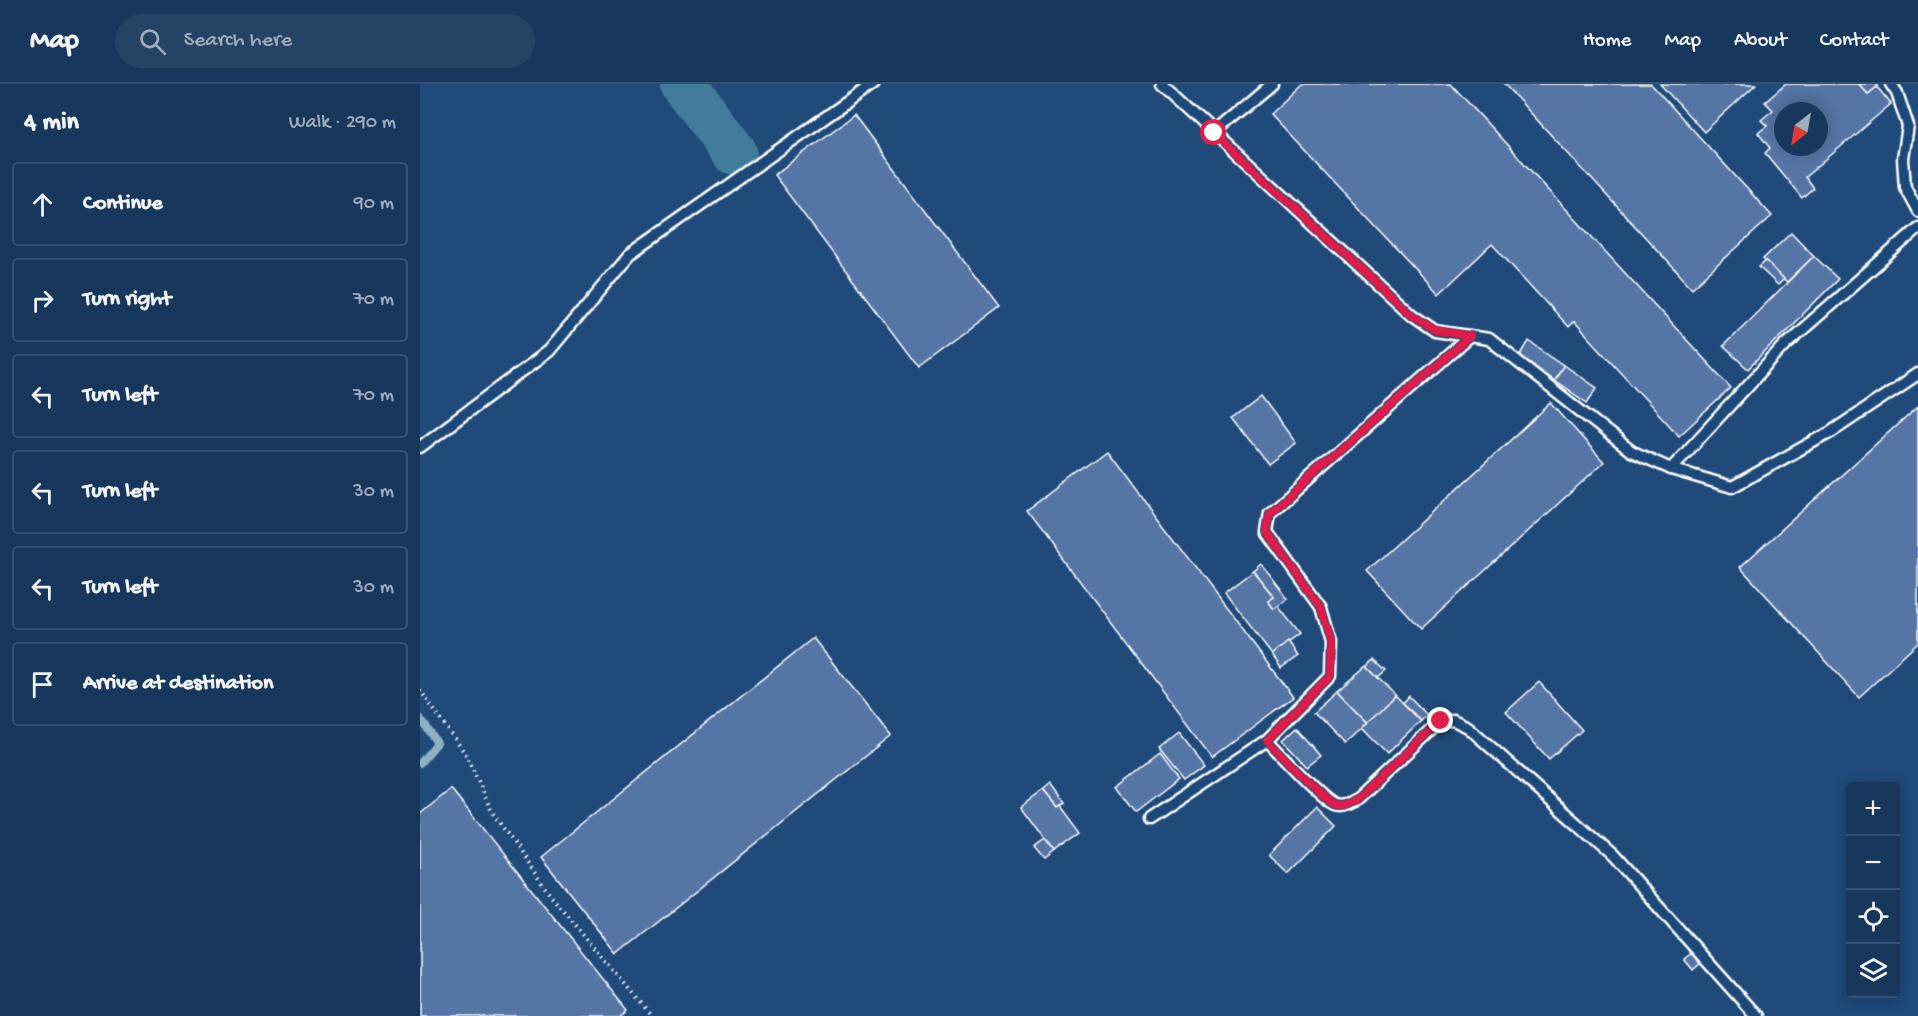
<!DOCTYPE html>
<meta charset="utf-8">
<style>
body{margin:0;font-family:"Gochi Hand",sans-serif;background:#244365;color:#f1f3f6}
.controls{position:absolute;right:18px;bottom:18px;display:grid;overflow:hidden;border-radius:6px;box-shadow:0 3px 15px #0003}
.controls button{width:54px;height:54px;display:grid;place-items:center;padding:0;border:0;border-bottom:2px solid #365272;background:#17385c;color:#f1f3f6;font:30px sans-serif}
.compass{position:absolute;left:1354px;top:18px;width:54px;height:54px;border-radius:50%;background:#17385c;box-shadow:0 3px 15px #0003;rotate:211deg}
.stop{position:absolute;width:18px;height:18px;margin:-14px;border:4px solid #e11d48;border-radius:50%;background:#fff}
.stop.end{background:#e11d48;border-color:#fff;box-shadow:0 2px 6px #0008}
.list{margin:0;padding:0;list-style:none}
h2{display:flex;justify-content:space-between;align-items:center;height:78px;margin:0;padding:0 24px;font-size:26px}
h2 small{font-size:20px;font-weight:400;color:#9eacbb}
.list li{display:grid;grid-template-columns:39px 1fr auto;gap:18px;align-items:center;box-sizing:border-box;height:84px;margin:0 12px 12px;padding:0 12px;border:2px solid #365272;border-radius:6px}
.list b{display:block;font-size:22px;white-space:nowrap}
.list em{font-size:20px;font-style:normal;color:#9eacbb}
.icon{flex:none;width:33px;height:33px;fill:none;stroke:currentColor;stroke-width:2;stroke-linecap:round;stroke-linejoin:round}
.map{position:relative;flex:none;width:1498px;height:932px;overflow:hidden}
header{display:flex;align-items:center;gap:36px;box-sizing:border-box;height:84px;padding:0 30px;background:#17385c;border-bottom:2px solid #365272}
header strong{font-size:28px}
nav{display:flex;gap:33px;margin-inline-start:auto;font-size:21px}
.search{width:420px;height:54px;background:#244365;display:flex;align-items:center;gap:15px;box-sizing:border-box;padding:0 21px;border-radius:33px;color:#9eacbb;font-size:22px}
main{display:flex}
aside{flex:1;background:#17385c}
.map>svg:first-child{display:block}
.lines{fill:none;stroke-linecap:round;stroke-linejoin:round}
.stream{stroke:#8eb0c4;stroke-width:8}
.river{stroke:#437c9c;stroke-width:46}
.building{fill:#5575a5;stroke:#fff;stroke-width:1.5;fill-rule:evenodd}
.lane-casing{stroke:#fff;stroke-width:15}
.path{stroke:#fff;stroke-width:4;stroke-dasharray:1.5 4.5;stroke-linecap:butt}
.lane{stroke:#1f4a7a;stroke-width:10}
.route{stroke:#e11d48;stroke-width:8}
</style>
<header>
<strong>Map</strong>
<div class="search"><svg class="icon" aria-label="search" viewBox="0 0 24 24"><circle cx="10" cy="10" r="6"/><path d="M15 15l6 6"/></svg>Search here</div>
<nav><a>Home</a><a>Map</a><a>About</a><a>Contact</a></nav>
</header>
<main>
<aside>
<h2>4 min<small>Walk · 290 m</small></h2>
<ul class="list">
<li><svg class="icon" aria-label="ahead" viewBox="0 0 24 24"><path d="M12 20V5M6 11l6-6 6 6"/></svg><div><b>Continue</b></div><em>90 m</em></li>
<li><svg class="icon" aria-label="right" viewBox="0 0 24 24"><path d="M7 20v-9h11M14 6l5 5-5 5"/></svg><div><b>Turn right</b></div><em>70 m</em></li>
<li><svg class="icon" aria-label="left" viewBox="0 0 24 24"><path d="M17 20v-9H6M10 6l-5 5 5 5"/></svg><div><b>Turn left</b></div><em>70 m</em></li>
<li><svg class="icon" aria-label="left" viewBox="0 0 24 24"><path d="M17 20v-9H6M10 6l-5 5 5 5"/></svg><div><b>Turn left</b></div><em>30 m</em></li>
<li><svg class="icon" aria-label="left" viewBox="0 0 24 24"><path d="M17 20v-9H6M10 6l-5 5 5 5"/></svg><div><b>Turn left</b></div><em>30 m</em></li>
<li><svg class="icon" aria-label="arrive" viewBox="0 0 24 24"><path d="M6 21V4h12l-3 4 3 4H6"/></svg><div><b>Arrive at destination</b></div></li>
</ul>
</aside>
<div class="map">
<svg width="1498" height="932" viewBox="0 0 1498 932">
<rect width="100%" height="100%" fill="#1f4a7a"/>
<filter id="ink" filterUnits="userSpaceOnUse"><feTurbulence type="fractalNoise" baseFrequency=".0167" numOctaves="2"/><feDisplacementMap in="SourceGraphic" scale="12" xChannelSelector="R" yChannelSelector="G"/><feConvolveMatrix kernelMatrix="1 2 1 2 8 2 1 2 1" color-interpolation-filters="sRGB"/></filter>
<g filter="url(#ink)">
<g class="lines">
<polyline class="stream" points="0,634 17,659 0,679"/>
<polyline class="river" points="263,0 314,68"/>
</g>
<g class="building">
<polygon points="882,0 1031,0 1311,304 1259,352 1154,237 1148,243 1072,160 1019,210 850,30"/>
<polygon points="1084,0 1231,0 1352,132 1272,204"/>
<polygon points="1240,0 1336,0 1284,48"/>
<path d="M1366 0H1439L1448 10 1457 3 1471 20 1385 93 1393 104 1382 114 1345 69 1350 64 1338 49 1347 42 1341 36 1353 26 1345 18ZM1363 27H1399V63H1363Z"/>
<polygon points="1439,0 1456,0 1458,2 1448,10"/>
<polygon points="434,31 579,224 499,284 354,91"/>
<polygon points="1371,148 1394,172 1367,198 1343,175"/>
<polygon points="1394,172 1418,195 1328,285 1303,262"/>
<polygon points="1346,177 1364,195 1358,201 1339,183"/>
<polygon points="1109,257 1144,281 1134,296 1100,272"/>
<polygon points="1144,281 1177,304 1167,319 1134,296"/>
<polygon points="841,312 876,359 848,380 813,334"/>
<polygon points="1131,319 1184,378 1001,545 947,487"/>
<polygon points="1498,322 1498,559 1439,613 1320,483"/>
<polygon points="687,367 873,613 792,673 607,427"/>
<polygon points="841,480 868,515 854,525 848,517 854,513 833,487"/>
<polygon points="833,487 854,513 848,517 854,525 858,522 880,550 852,571 804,509"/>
<polygon points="393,554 471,652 198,870 121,773"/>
<polygon points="868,558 878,572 861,584 852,571"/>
<polygon points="954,576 966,587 958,594 947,583"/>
<polygon points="946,582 975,611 948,639 917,607"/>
<polygon points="1119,598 1162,646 1129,675 1086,628"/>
<polygon points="917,607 948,639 925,660 894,628"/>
<polygon points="975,611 1001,637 967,670 942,644"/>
<polygon points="989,612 1007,631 1001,637 983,619"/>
<polygon points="877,643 901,671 887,682 863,656"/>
<polygon points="759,649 784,681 764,696 739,665"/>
<polygon points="740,670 759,695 716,728 697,703"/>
<polygon points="630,701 644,720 637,724 623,707"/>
<polygon points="31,705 208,926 200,932 0,932 0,730"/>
<polygon points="623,707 637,724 640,722 660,749 634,768 601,723"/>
<polygon points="897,723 916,742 868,790 849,771"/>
<polygon points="625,756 634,768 624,776 614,764"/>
<polygon points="1273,868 1282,878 1273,886 1264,875"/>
</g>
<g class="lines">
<defs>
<g id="lane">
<polyline points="742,0 992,231 1015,247 1069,255 1211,367 1251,385 1312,403 1411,348 1498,290"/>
<polyline points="1471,0 1477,9 1488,42 1483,75 1485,103 1498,127"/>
<polyline points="794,49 852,0"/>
<polyline points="0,363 129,267 210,170 453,0"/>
<polyline points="1251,385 1366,260 1498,144"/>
<path d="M847 656C859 668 902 716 915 721 923 724 930 719 937 716L1021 637 1033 636 1048 643 1193 772 1336 932"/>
<polyline points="729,735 847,656 910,592 911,558 901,523 847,448 850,429 1050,252"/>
</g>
</defs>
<use href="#lane" class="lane-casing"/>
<polyline class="path" points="0,606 47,672 72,728 131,812 232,932"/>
<use href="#lane" class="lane"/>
</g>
</g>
<g class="lines" filter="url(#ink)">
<path class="route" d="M794 49 992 231 1015 246 1050 252 850 429 847 448 901 523 911 558 910 592 847 656C859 668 902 716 915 721 923 724 930 719 937 716L1021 637"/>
</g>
</svg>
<div class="controls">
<button>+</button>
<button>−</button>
<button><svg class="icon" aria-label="locate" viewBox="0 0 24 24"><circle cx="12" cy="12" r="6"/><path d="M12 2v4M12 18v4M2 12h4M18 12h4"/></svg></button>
<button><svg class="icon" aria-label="layers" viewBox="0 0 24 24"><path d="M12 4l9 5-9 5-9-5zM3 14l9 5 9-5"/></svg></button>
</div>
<svg class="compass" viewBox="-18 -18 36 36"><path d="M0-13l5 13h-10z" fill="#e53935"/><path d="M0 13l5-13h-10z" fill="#9eacbb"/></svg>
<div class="stop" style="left:794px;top:49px"></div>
<div class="stop end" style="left:1021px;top:637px"></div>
</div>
</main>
